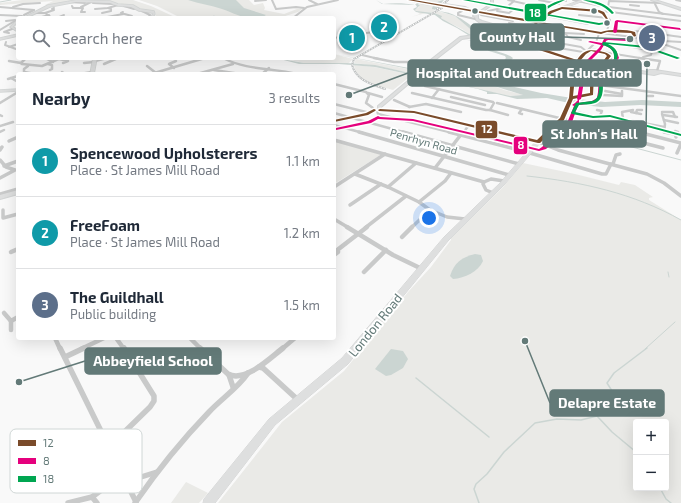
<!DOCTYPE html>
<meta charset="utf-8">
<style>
body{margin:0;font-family:"Exo 2",sans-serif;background:#f2f2f3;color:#1f2937}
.controls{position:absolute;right:12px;bottom:12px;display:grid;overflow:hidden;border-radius:4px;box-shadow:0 4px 16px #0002}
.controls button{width:36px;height:36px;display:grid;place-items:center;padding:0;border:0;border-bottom:1px solid #e0e1e3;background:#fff;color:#1f2937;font:20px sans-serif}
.you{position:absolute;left:429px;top:218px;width:14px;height:14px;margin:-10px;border:3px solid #fff;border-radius:50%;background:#1a73e8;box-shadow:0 0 0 6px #1a73e833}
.badge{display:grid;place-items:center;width:26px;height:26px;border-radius:50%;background:#2563eb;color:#fff;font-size:13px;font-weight:700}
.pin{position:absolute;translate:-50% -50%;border:2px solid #fff;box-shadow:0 1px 4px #0006}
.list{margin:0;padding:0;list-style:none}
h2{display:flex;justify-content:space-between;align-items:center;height:52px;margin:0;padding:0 16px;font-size:17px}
h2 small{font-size:13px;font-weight:400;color:#747a83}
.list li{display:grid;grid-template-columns:26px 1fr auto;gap:12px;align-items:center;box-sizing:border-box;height:72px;padding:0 16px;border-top:1px solid #e0e1e3}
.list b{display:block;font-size:15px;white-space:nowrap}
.list p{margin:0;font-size:13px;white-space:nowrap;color:#747a83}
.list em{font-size:13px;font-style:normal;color:#747a83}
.icon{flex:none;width:22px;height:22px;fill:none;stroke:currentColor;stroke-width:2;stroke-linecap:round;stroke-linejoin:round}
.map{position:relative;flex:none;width:681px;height:503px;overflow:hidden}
.search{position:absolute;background:#fff;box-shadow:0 4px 16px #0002;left:16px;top:16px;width:320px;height:44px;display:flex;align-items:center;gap:10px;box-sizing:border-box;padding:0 14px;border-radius:4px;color:#747a83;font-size:15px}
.panel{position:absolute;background:#fff;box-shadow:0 4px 16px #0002;left:16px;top:72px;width:320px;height:268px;border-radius:4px}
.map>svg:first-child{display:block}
.green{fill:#eaeae7;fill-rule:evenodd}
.water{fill:#cbd5d2}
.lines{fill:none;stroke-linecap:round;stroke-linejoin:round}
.stream-far1{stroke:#cbd5d2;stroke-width:1}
.stream{stroke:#cbd5d2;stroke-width:1.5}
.secondary-casing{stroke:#d2d5d4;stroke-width:1.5}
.primary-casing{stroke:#d3d5d5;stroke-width:2}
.highway-casing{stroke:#d3d4d4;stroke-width:1}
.street-far4{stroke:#c9caca;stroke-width:2}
.street-far3{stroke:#c9caca;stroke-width:2.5}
.street-far2{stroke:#c9caca;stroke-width:3.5}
.street-far1{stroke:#c9caca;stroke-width:4.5}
.street{stroke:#c9caca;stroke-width:5.5}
.secondary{fill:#dedfdf;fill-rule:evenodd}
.primary{fill:#dedfdf;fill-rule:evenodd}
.highway{fill:#dedfdf;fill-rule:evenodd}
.rail-casing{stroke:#bec1c1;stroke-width:2}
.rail{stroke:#fff;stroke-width:1;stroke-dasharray:1.5;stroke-linecap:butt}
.primary-bridge-casing{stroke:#d3d5d5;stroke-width:4;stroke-linecap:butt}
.primary-bridge{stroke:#dedfdf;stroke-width:3}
.bus-1-casing{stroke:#fff;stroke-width:3}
.bus-2-casing{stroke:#fff;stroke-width:3}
.bus-3-casing{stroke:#fff;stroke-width:3}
.bus-1{fill:#7a4b2a;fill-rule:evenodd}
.bus-2{fill:#e5007d;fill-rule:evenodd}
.bus-3{fill:#00a651;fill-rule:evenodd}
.bus-dot{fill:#637a78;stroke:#fff;stroke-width:1.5}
.labels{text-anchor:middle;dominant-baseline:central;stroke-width:4;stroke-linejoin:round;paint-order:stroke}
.far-street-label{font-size:11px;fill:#637a78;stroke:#fff}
.street-label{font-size:13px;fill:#637a78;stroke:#fff}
.key{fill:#fff;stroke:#d0d7d6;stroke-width:1}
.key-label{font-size:11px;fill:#637a78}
.leader{fill:none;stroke:#637a78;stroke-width:1.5}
.callout-dot{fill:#637a78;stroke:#fff;stroke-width:1.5}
.callout{fill:#637a78;stroke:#637a78;stroke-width:1.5}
.callout-label{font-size:14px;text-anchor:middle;font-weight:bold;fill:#fff}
.line-badge{stroke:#fff;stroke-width:1.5}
.badge-label{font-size:11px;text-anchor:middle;font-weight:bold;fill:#fff}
</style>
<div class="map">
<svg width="681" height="503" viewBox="0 0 681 503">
<rect width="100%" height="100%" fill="#f9f9f9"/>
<g class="green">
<polygon points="22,0 133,0 151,6 177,18 153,18 156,15 156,13 140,9 133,5 76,0 49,6 45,5 53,1 0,5 0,3"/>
<polygon points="139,0 249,0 254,5 263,3 265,8 264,10 284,14 297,9 290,8 302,9 298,12 279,18 181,18 157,6"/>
<polygon points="423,0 440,0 433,10 455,16 477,34 471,35 462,29 446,21 434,13 421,12 426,13 411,17 420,14 415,10 419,7 418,5"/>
<polygon points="334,54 353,59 349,63 304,63 281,58 334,58"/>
<polygon points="356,59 418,71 414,74 378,66 354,63"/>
<path d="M354 65 374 67 412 75 393 90C380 86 356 82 354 65Z"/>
<polygon points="424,72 440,72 448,76 494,86 504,90 525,95 508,96 420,75"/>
<polygon points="334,141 382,154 334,184"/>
<path d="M523 163 575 174 619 185 621 182 635 185 653 197 649 198V200L681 220V503H218L282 422 344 371 408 292 431 267 451 240V238L503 187ZM636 422H666V488H636Z"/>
<polygon points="186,482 208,493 199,503 171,503"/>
</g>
<g class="water">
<path d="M188 0H236L244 8 266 15C253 25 235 13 222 9 211 5 199 4 188 0Z"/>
<path d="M376 0 383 4C394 3 405 3 415 5L419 1 423 0 418 5H420L415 10 416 11 434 13 442 16 441 18 480 40 482 39 455 16 432 9C432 5 439 0 444 0L435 10C442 12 450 12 456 16 464 19 482 34 486 40L483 43C492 53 504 51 513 58L497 76 500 82 506 85 541 93 578 99 605 102 642 100 681 102V107L640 105 601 107 573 104 547 98 517 99 497 94H487V92L478 89 375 67 339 64H299L276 58 304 63H347L375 65 497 93 510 96 523 95 494 86 448 76 440 72 419 71 334 54 425 71 443 70 452 76 485 82H490L491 76 506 58 505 56 489 51 476 41 467 40H476L457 28 443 21 435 15 416 12 413 9 417 7 416 5 382 4Z"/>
<path d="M475 254 481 255 483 261C478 272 465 278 453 279L450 276C454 263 462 257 475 254Z"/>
<polygon points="391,349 403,351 408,359 403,368 391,375 386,376 375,369"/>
</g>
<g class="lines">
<g class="stream-far1">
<polyline points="0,2 11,0"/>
<polyline points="214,16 217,18"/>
<polyline points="392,20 397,23"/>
<polyline points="412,74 418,71"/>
<polyline points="590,136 681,160"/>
<path d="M527 176C582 182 633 193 681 220"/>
<polyline points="668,272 669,277"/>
<polyline points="645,349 675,322"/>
</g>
<g class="stream">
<polyline points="416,378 489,437"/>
<polyline points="597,416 612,432 636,452"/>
<polyline points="660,488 666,499 671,503"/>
<polyline points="479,503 474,489 476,484 487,474 504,452 535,423 557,419 581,420 597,416 612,407 614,394 607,383 614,373 647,348"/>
</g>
<defs>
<g id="secondary">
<polygon points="76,0 110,1 118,4 133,5 140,9 154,11 155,14 152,18 149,18 153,14 152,13 139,11 131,7 118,6 110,3 76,2 50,7 26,18 23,18 48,5"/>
<polygon points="17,20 18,20 18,22 13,27 18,30 18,32 10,27"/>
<polygon points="18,34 18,36 0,40 0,38"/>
<polygon points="93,58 97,58 94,74 90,74"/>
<polygon points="18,89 18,91 0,92 0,90"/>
</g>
<g id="primary">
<polygon points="408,0 413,0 426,3 425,4"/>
<polygon points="491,0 493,0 493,4 478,15 478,19 482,21 517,31 517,33 480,23 476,20 475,17 473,16 475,13 463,9 443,5 444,4 465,7 477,13 491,4"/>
<polygon points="651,0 655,0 681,8 681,10"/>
<polygon points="510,32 512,33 511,34 488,35 462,39 431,63 428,62 460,37 488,33"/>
<polygon points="428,64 431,65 380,108 378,108 378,106"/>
<polygon points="600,65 648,72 649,70 655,70 681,74 681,76 661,73 654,75 601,67 599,66"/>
<polygon points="374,109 376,110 375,111 368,115 334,122 334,120 366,113"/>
<polygon points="18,190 18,194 0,199 0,195"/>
</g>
<g id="highway">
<polygon points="581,0 586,0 552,13 522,36 519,35 550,11"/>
<path d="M515 35 543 49 576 59C578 57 580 53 583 52 591 47 605 49 611 56L602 67 596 70 594 75V94L573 99 564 120 540 143 504 185 448 241 348 364 275 425 215 503H203L204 499 269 419 342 358 444 237 500 183 536 141 560 118 569 98 575 62 541 51 514 37 513 36ZM591 51 605 54 607 56 600 64 580 60 584 54ZM579 63 596 66 593 68 590 75V93L574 95Z"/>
</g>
</defs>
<use href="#secondary" class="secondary-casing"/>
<use href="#primary" class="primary-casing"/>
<use href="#highway" class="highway-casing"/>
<g class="street-far4">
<polyline points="272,0 276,9 296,7 304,8"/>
<polyline points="309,0 317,4"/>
<polyline points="508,0 544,8 553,3"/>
<polyline points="539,0 559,4"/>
<polyline points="557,0 566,1"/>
<polyline points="573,0 601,6 681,16"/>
<polyline points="676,0 681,1"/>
<polyline points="255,1 266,0"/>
<polyline points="69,2 85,3"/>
<polyline points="93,3 112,4"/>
<polyline points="655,4 659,12 663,14"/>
<polyline points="630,5 639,6"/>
<polyline points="72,6 73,8 83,8 81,12 85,12"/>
<polyline points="124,6 134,9"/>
<polyline points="0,7 34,10"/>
<polyline points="13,7 23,4 40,3"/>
<polyline points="81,7 91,2"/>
<polyline points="507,7 547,16"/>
<polyline points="608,7 609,1 660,3"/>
<polyline points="562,8 572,7 681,21"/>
<polyline points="95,9 108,8 118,5"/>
<polyline points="466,9 601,33"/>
<polyline points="142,11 150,15 148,18"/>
<polyline points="462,11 458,13 458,15 475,19"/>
<polyline points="488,11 507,7 514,1"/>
<polyline points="497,11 509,13 514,9"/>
<polyline points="123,12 121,13 132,16 126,18"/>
<polyline points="34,13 45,13 51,17 58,18"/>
<polyline points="45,13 54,10 52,9 54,8"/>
<polyline points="102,13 111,11 111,9 108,8"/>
<polyline points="0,15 22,16"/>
<polyline points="24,15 34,10"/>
<polyline points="481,15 513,21"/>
<polyline points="579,15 608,18 610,20 607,31"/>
<polyline points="547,16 588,24"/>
<polyline points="38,18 49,15"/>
<polyline points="57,18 64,15"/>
<polyline points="65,18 67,18"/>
<polyline points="102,18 123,14"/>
<polyline points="293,18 307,7 338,0"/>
<polyline points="6,21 15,20"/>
<path d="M490 25C502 21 511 33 523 28L522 25 509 23"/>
<polyline points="0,30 18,19"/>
<polyline points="526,31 536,32 539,30"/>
<polyline points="9,33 4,32 12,29"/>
<polyline points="601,33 648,39 681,50"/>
<polyline points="334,38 373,32 372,31"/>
<polyline points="581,40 568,37 565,33 584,34"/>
<polyline points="664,41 681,42"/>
<polyline points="6,42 5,45 16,49"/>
<polyline points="616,44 654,51"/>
<polyline points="550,46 553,42 581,47 586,51"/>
<polyline points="9,47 18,44"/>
<polyline points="539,47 547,46 583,52"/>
<path d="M588 50 596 42 599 34C625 26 655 34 681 37"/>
<polyline points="603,52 646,59"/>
<polyline points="362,55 379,59"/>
<polyline points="643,57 651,55 655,41"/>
<polyline points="45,58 46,59"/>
<polyline points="606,58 609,59"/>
<polyline points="59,59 61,58"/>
<polyline points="104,59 107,58"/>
<polyline points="116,59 118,58"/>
<polyline points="203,59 205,58"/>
</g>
<g class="street-far3">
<polyline points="26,58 21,63 22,64 42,66 61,58"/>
<polyline points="45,58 53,62"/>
<polyline points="374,58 394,62 428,62"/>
<polyline points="606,58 631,65 631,69"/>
<polyline points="639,58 660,61 657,71"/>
<polyline points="59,59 68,61 63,63"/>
<path d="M225 59C247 70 273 68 297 74"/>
<polyline points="9,61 21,63"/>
<polyline points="95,61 107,58"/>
<polyline points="84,63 94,62"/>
<polyline points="48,64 52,65 52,69 50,70"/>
<polyline points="104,64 118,58"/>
<polyline points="28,66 24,69 24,72 35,74"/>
<polyline points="147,66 156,73"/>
<polyline points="174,68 169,64 176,61"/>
<polyline points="214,70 240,74"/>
<polyline points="62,72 65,74"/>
<polyline points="80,74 92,72"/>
<polyline points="117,74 129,74"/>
<polyline points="151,74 205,58"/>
<polyline points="197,74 233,64"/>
<polyline points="262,74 269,68"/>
<polyline points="11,78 18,82"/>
<polyline points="8,79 18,76"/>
<polyline points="573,79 592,82"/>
<polyline points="423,81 429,82 425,86 493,102"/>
<polyline points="334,84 366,92 369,95 366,103 373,108"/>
<polyline points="592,84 681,96"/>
<polyline points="605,91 622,94"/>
<polyline points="368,93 382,97"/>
<polyline points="412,93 486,110 490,110 494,103"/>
<polyline points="603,95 622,96 622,91"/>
<polyline points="648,96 653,96"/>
<polyline points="451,97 485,105"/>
<polyline points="432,98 439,89"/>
<polyline points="394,100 410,107"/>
<polyline points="0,103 18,92"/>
<polyline points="497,103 580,123 611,124 642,133"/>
<polyline points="334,104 370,113"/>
<polyline points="409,107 426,104 461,112"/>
<polyline points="522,109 519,113 522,114"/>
<polyline points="377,110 378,114 453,133"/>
<polyline points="380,110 414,112 501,133"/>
<polyline points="490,110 508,115"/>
<polyline points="577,112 599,118 602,111 597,110"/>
<polyline points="631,112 641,114"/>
<polyline points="662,112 673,112 675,117"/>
<polyline points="334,113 407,133"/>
<polyline points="636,113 637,110 642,110"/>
<polyline points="662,114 665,124 664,132 670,133"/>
<polyline points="0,115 2,116"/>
<polyline points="601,115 664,127"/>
<polyline points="663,115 677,117"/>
<polyline points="623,119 622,112 633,110"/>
<polyline points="664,120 678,123"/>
<polyline points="619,121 635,126"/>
<polyline points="334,125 363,133"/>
<polyline points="0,126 13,122"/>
<polyline points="596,131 604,133"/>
<polyline points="0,132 4,130"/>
<polyline points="463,133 469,125"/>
<polyline points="610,133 611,127"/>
<polyline points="675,133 675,131 678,132"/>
</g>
<g class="street-far2">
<polyline points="359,132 509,175"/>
<polyline points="403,132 519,164"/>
<polyline points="449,132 523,151 602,174 606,174 611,164"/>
<polyline points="497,132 538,142 558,150 647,174 664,183 681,196"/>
<polyline points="600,132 663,148"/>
<polyline points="638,132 681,143"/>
<polyline points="664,132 675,134"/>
<polyline points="675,132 676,137"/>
<polyline points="610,135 610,132"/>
<polyline points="629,136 639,138"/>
<polyline points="334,140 484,182"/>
<polyline points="9,141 18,137"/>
<polyline points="0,150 2,147"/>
<polyline points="677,153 681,144"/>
<polyline points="0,160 6,167 15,170 0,178"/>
<polyline points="613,164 616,155 620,154"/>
<polyline points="4,166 18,161"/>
<polyline points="435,168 463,132"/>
<polyline points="355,174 388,187 419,202 430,210 447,217 465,219"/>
<polyline points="334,187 385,154"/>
<polyline points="388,187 416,163"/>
<polyline points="493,193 486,190 483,184 484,182 491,179 504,181"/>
<polyline points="0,194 18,189"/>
<polyline points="419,202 445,181 451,173"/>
<polyline points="350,205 381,184"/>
<polyline points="3,210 3,218 18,214"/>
<polyline points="334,219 349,228"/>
<polyline points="365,228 406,196"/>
<polyline points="411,228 430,210"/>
</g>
<g class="street-far1">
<polyline points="347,227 393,255 422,269"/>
<polyline points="402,237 412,227"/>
<polyline points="334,250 338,252 334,255"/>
<polyline points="336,251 367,227"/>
<polyline points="11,252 18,249"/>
<polyline points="364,272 386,250"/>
<polyline points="4,313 11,321 18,317"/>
<polyline points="11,321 11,330"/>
<polyline points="55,338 60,349"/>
<polyline points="116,338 124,349"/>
<polyline points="190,338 201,349"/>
<polyline points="81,349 104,338"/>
<polyline points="282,349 295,338"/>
</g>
<g class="street">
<polyline points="60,348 136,502"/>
<path d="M200 348 228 374C245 383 270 358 283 348"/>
<polyline points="65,357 84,348"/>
<polyline points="259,367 263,368 298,400"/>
<polyline points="229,375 233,387"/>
<polyline points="109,447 150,407 154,401 154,396 124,348"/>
<polyline points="124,477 141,477 157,472"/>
<polyline points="92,497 97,503"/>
<polyline points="68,503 92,497 123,474"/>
<path d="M135 503C157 471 182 440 209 412 221 399 238 388 248 373"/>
</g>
<use href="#secondary" class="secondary"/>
<use href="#primary" class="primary"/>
<use href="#highway" class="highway"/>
<defs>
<g id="rail">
<polyline points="437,9 448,0"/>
<path d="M385 89C371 84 356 80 352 65L354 59 442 8"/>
</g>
</defs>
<use href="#rail" class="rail-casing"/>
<use href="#rail" class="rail"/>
<defs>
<polyline id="primary-bridge" points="425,3 444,5"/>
</defs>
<use href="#primary-bridge" class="primary-bridge-casing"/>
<use href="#primary-bridge" class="primary-bridge"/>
<defs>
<g id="bus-1">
<path d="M408 0H414L537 21 550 11 562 7 599 10 604 12 608 19H606L602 14 598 12 562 9 552 13 540 22 601 32C610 29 626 29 635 32L636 36 633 37 632 34 631 33 607 32 601 34 538 23 521 37H519L538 47 577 60C583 50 589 49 599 51 604 52 607 52 611 56L603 66 596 70 594 75 593 95 573 99 564 120 540 143H538L414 113 379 111 378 110 380 109 414 111 537 140 560 118 569 98 571 77 576 62 536 49 514 36 508 34 516 31 521 34 535 23ZM591 51 605 54 607 56 601 64 592 69 590 75V93L573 96 575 77 579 64V63L585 64V62L580 61 586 54Z"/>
<polygon points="374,109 376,110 375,111 368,115 334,122 334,120 366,113"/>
</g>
<g id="bus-2">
<polygon points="617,20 680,28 681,30 618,22 617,32 615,33 613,32 615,21"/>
<path d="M608 38 627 39 629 40 627 41 608 40 606 41 605 44C613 46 617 50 619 58L609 71 603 75C602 81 603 87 602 92 601 104 588 104 578 105L571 125 546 149 539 151 413 121 378 119 371 123 336 130 334 129 336 128 368 121 378 116 380 117 413 119 539 149 542 147 567 123 574 106 572 105 575 103 578 100 577 99 583 64 599 48 601 45 588 42 590 41 602 43 604 39ZM604 45C611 48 614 51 615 58L607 69 599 75 598 92 597 98 592 101 579 103V100L581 99 587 64 601 50Z"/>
</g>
<g id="bus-3">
<path d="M463 0H469L538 12C546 7 555 0 565 0L552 6 541 13 599 23 607 22 609 23 599 25 539 14 535 17 534 16 536 14Z"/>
<path d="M583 0C595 0 606 3 614 13L612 14C602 3 594 4 583 0Z"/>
<path d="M603 42 646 46 680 58 677 59 646 48 608 44C627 53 614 67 603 75 602 84 606 99 595 103 590 105 584 104 579 105L575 112 593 116 610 115 681 134V136L610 117 593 118 572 114 571 113 576 103C581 102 587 102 592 101 602 99 598 83 599 75L607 69 614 59C615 50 610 47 602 45Z"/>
</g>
</defs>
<use href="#bus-1" class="bus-1-casing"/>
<use href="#bus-2" class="bus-2-casing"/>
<use href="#bus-3" class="bus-3-casing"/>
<use href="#bus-1" class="bus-1"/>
<use href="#bus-2" class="bus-2"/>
<use href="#bus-3" class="bus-3"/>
</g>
<g class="bus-dot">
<circle cx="475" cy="11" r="3.5"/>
<circle cx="594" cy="11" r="3.5"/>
<circle cx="607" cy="23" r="3.5"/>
</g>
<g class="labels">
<g class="far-street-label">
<text transform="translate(424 141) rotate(16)">Penrhyn Road</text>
</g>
<g class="street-label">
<text transform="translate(375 325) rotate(-51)">London Road</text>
</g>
</g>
<rect x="10" y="429" width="132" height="64" rx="6" class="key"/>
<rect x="18" y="440" width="18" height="6" fill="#7a4b2a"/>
<rect x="18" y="458" width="18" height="6" fill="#e5007d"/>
<rect x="18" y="476" width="18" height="6" fill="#00a651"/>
<g class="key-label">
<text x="43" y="447">12</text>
<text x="43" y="465">8</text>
<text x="43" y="483">18</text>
</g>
<path class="leader" d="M630 39L564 37M349 95L408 73M647 64L646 134M19 382L85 361M525 341L550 403"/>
<g class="callout-dot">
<circle cx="630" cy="39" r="4"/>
<circle cx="349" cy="95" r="4"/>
<circle cx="647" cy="64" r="4"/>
<circle cx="19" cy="382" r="4"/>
<circle cx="525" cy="341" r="4"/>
</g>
<g class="callout">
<rect x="471" y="24" width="93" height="26" rx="4"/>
<rect x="408" y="60" width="233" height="26" rx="4"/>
<rect x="543" y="121" width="103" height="26" rx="4"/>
<rect x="85" y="348" width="136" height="26" rx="4"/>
<rect x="550" y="390" width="114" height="26" rx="4"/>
</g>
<g class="callout-label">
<text x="517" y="42">County Hall</text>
<text x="524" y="78">Hospital and Outreach Education</text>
<text x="594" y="139">St John's Hall</text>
<text x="153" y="366">Abbeyfield School</text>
<text x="607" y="408">Delapre Estate</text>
</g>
<g class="line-badge">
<rect x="524" y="3" width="23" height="19" rx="4" fill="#00a651"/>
<rect x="475" y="120" width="23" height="19" rx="4" fill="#7a4b2a"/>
<rect x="513" y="136" width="15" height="19" rx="4" fill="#e5007d"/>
</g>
<g class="badge-label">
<text x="535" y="17">18</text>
<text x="487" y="133">12</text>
<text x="521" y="149">8</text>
</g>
</svg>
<div class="controls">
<button>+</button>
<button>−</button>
</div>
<div class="you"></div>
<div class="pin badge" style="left:352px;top:38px;background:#0f9aa8">1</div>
<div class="pin badge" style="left:384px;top:27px;background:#0f9aa8">2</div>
<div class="pin badge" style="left:652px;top:38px;background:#5c6f8a">3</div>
<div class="search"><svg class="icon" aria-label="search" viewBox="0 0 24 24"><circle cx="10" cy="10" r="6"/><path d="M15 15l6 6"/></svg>Search here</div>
<section class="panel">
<h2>Nearby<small>3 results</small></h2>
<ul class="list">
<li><span class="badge" style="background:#0f9aa8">1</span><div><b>Spencewood Upholsterers</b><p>Place · St James Mill Road</p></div><em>1.1 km</em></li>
<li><span class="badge" style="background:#0f9aa8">2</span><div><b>FreeFoam</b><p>Place · St James Mill Road</p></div><em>1.2 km</em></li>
<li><span class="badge" style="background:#5c6f8a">3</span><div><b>The Guildhall</b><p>Public building</p></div><em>1.5 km</em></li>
</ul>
</section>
</div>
